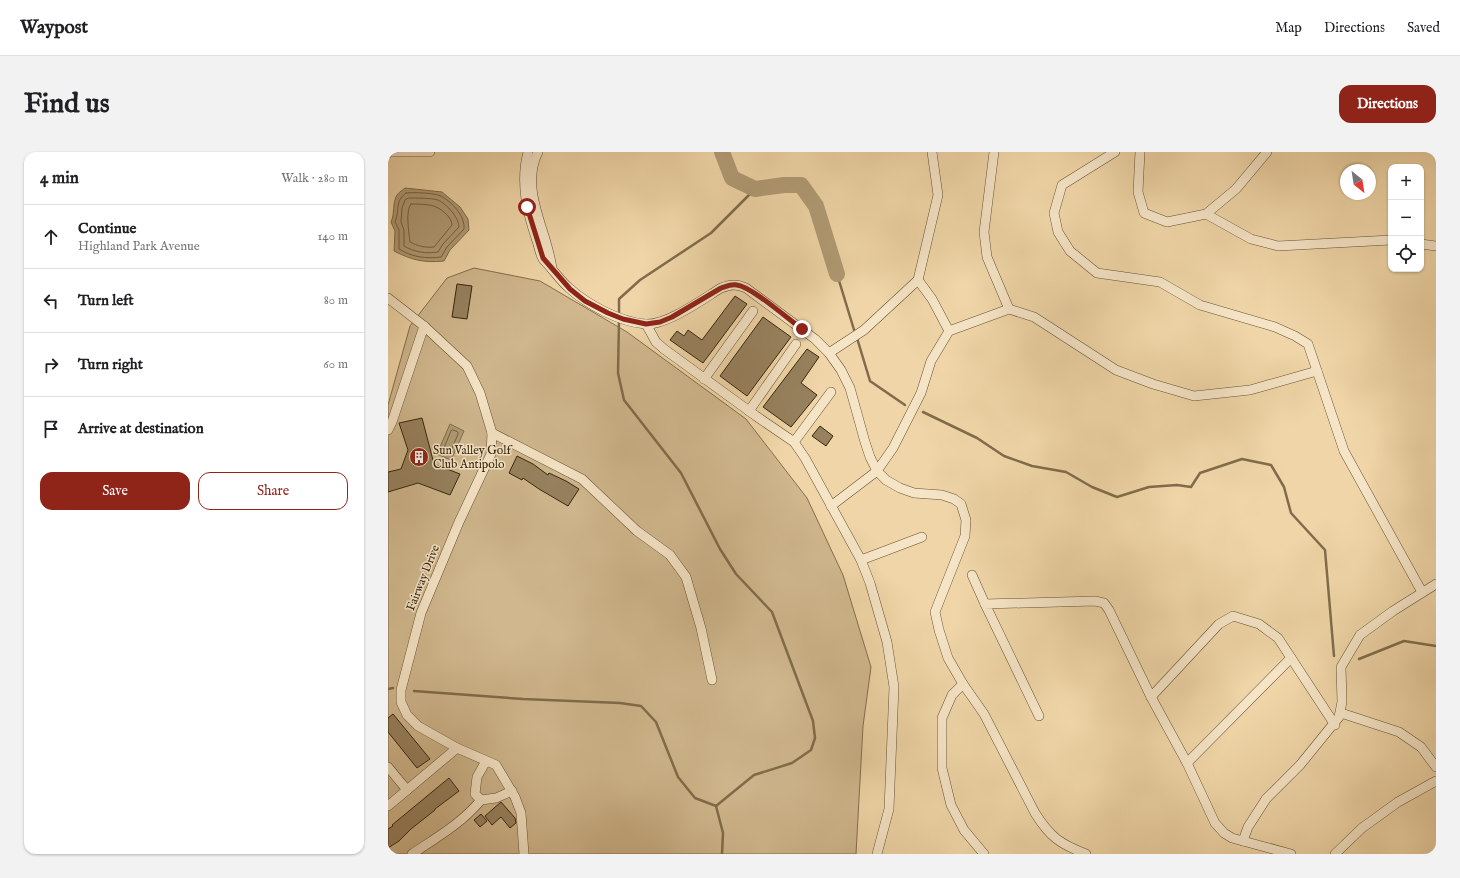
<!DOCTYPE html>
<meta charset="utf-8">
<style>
body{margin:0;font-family:"IM FELL English",serif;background:#f2f2f2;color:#202124}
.controls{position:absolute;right:12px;top:12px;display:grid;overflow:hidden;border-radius:8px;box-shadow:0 1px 3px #0004}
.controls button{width:36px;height:36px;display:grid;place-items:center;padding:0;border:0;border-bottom:1px solid #e0e0e0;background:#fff;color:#202124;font:20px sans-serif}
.compass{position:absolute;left:952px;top:12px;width:36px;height:36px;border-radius:50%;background:#fff;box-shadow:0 1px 3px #0004;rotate:150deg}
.stop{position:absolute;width:12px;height:12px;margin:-9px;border:3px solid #8f2418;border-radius:50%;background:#fff}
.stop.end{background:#8f2418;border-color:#fff;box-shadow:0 1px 4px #0008}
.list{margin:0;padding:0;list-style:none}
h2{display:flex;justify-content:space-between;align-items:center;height:52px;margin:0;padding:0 16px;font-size:17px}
h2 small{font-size:13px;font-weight:400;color:#757577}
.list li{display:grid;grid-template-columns:26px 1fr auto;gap:12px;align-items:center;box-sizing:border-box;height:64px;padding:0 16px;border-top:1px solid #e0e0e0}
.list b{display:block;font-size:15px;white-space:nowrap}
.list p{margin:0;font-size:13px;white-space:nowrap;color:#757577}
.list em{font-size:13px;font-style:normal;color:#757577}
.actions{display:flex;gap:8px;padding:12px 16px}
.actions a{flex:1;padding:9px 0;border:1px solid #8f2418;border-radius:12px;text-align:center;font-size:14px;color:#8f2418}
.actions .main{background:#8f2418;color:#fff}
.icon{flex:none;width:22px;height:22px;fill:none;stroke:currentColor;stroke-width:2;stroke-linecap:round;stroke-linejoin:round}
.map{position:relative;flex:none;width:1048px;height:702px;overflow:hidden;border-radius:12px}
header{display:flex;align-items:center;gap:24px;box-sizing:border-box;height:56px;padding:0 20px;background:#fff;border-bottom:1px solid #e0e0e0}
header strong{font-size:19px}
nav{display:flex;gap:22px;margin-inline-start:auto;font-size:14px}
.intro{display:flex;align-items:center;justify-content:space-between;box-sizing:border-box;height:96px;padding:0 24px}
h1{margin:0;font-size:28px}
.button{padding:10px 18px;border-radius:12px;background:#8f2418;color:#fff;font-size:14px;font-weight:700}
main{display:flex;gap:24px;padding:0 24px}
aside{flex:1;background:#fff;border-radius:12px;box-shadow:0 1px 3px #0004}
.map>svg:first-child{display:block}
.green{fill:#d0b78d;stroke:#846e4e}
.water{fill:#b09a73;stroke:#806c4b}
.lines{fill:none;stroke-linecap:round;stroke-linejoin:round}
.shore{stroke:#746041;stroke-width:1}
.stream{stroke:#806c4b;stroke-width:2.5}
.river{stroke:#b09a73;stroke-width:16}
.building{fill:#97815e;stroke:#37260f}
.minor-casing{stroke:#655235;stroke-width:10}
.minor{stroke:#f5e4c6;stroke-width:9}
.route{stroke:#8f2418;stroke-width:5}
.labels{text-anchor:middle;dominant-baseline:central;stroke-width:3;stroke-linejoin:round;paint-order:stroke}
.poi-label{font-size:12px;fill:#37260f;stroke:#f5e4c6;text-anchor:start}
.street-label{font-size:12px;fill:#37260f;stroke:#f5e4c6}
</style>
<header>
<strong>Waypost</strong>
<nav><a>Map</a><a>Directions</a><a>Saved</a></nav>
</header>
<div class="intro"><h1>Find us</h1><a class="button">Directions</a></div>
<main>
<aside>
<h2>4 min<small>Walk · 280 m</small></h2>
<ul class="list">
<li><svg class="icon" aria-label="ahead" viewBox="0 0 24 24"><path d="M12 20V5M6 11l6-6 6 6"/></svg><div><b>Continue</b><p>Highland Park Avenue</p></div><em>140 m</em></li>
<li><svg class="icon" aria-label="left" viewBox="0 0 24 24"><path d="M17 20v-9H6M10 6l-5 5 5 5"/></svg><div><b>Turn left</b></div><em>80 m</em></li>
<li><svg class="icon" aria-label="right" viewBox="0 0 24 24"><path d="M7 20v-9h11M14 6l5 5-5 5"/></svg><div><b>Turn right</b></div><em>60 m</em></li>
<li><svg class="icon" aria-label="arrive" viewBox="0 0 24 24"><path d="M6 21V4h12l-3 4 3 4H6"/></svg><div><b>Arrive at destination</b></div></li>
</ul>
<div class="actions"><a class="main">Save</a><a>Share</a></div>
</aside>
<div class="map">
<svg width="1048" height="702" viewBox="0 0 1048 702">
<rect width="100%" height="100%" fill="#efd5a7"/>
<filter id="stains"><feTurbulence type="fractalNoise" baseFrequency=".005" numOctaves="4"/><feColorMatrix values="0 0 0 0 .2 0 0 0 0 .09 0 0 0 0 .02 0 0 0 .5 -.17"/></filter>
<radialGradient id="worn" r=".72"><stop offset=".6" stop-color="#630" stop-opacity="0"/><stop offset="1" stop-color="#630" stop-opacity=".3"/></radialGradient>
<polygon class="green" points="86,116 152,129 239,180 358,267 419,346 455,423 483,515 475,574 468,702 0,702 0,253 22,174 59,126"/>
<g class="water">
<path d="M17 36 54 40 72 55 80 67 81 78 62 98 56 109C35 111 24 108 6 99L7 79 3 70C7 62 4 51 9 43 11 40 15 38 17 36Z"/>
<polygon points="62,272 76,279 63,308 49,302"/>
</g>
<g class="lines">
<g class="shore">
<path d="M18 41C25 40 47 41 53 44 65 51 77 64 76 77L59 95 53 105C38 107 24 105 11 97V78L7 70C12 59 6 50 18 41Z"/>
<path d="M21 46C29 46 43 46 50 48 59 52 71 66 71 75L55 92 50 100C38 102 26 100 16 94V78L13 70 14 56 17 48Z"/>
<path d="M23 52C30 52 42 52 48 55 55 58 64 66 64 73L46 95C38 96 29 94 22 90 21 80 17 59 23 52Z"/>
<polygon points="65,278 70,280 70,282 62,301 60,302 55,300 55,298 63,279"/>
</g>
<g class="stream">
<polyline points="449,122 467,181"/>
<polyline points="231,163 231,147 252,128 323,81 367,37"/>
<polyline points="231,168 230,221 236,248 293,321 332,397 348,422 384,460 425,569 427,586 423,598 404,611 366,623 328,654"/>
<polyline points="469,186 482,229 517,253"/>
<polyline points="535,260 589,286 616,304 644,314 678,320 704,335 729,345 761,335 789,333 803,335 812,321 854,307 883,313 896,335 903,361 937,398 946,504"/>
<polyline points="971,507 1016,489 1048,494"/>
<polyline points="0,537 5,536"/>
<polyline points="26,539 135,547 232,551 253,554 268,570 290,625 307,646 328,654"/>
<polyline points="328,654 335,681 334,702"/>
</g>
<polyline class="river" points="334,0 344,26 367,37 396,33 413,33 428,54 449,122"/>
</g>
<g class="building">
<polygon points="69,132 84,134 79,167 64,165"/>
<polygon points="347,144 359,152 315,211 282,188 289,179 296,184 300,178 314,188"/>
<polygon points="375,165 403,185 359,244 332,224"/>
<polygon points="419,197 431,205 413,231 429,243 403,275 375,255"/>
<polygon points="34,266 46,312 72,322 62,343 30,331 0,340 0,320 13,317 20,298 11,271"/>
<polygon points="432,274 445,284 438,294 424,284"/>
<polygon points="129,304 145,312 160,323 161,321 178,329 191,337 180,354 151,337 135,326 134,328 121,321"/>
<polygon points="5,562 42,607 29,616 0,580 0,566"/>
<polygon points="61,626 71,639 47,657 47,658 23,677 11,689 0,696 0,677 5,674 4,673"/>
<polygon points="113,650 127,666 128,671 122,676 113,665 104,673 97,664"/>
<polygon points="93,662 99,669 92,675 86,668"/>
</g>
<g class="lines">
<defs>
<g id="minor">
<path d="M140 0C132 30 139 60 149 89 151 95 152 102 155 107 157 110 161 113 163 116 169 123 174 130 181 136 200 153 232 170 257 172 278 174 315 147 333 136 343 132 349 132 358 136L427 187 441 201 453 218 462 236 477 290 482 305 489 319 498 328 512 336 526 341 554 343 566 347 573 352 578 368 577 384 547 460 551 478 560 506 575 532 596 562 647 661C662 685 672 692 698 702"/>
<path d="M150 0C131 38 160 80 164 117"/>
<polyline points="606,0 596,80 599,105 621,157"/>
<polyline points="727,0 674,33 666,61 670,80 682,99 709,121 772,130 812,153 887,175 907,184 920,192 956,299 1034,440"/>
<polyline points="752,0 750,40 756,61 779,70 818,62 848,37 879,0"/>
<polyline points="0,1 3,0 42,0"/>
<polyline points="818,62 863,87 890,94 1003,88"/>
<polyline points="1033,92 1048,94"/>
<polyline points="530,128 544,147 561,179"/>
<polyline points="0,146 36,174 79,214 92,241 104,281 103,302 71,370 33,461 13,538 13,550 19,563 30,574 69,596 108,613 127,645 133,661 136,702"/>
<polyline points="258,172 268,190 276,197 368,264 406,290 417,306 473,408 482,431 499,490 506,535 501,657 489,702"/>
<polyline points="441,201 476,178 530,128 550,43 544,0"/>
<polyline points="316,227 365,159"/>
<polyline points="361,259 408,192"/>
<polyline points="0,278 4,270 36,174"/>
<polyline points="104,281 194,327 249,379 282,403 298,425 313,476 324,528"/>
<polyline points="406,290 443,240"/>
<polyline points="443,354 489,319 505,296 533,241 543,209 561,179 621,157 646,165 728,218 765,232 806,244 862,238 929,219"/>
<polyline points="473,408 534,385"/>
<polyline points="584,423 597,452"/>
<polyline points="575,532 564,543 554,566 554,616 563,653 576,678 596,702"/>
<polyline points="763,545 831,472 845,464 871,472 890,486 947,573"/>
<polyline points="953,561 1011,580 1033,595 1048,615"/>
<polyline points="651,564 597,452 707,449 716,451 721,458 763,545 799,611 827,671 836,681 844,686 903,702"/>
<polyline points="98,609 89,625 87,642 93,648 108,646 124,639"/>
<polyline points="799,611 903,506"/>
<polyline points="0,615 19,638"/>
<polyline points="0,654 69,596"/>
<polyline points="855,689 860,675 878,647 912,613 951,565 954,550 953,515 972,483 1005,459 1048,432"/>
<path d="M24 702C48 686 74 671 93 648"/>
<polyline points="947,702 974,676 1010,650 1048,629"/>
</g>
</defs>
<use href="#minor" class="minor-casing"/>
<use href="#minor" class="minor"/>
</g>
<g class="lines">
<path class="route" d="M139 55 155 106 182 137 197 149 220 161 235 167 258 172 272 170 284 165 333 136C339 134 343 132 349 133 364 135 400 167 414 177"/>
</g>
<defs>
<symbol id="building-disc" viewBox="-11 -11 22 22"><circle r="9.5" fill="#8f2418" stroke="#f5e4c6"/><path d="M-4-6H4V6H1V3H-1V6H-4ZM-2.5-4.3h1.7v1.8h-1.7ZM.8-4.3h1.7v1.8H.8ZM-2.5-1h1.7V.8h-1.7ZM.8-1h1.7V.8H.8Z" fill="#fff"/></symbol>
</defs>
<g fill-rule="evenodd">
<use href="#building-disc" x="20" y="294" width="22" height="22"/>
</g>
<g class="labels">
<g class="poi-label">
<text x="45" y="298">Sun Valley Golf<tspan x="45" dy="14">Club Antipolo</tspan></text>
</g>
<g class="street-label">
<text transform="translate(35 426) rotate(-68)">Fairway Drive</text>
</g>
</g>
<rect width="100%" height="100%" filter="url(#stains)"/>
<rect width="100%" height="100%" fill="url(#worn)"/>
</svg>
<div class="controls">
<button>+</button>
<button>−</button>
<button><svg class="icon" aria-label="locate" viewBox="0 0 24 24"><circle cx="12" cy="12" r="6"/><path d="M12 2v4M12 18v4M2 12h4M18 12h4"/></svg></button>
</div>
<svg class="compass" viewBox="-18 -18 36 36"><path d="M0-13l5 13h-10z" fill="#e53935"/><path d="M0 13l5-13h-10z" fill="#757577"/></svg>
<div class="stop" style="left:139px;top:55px"></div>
<div class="stop end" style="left:414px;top:177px"></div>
</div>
</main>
